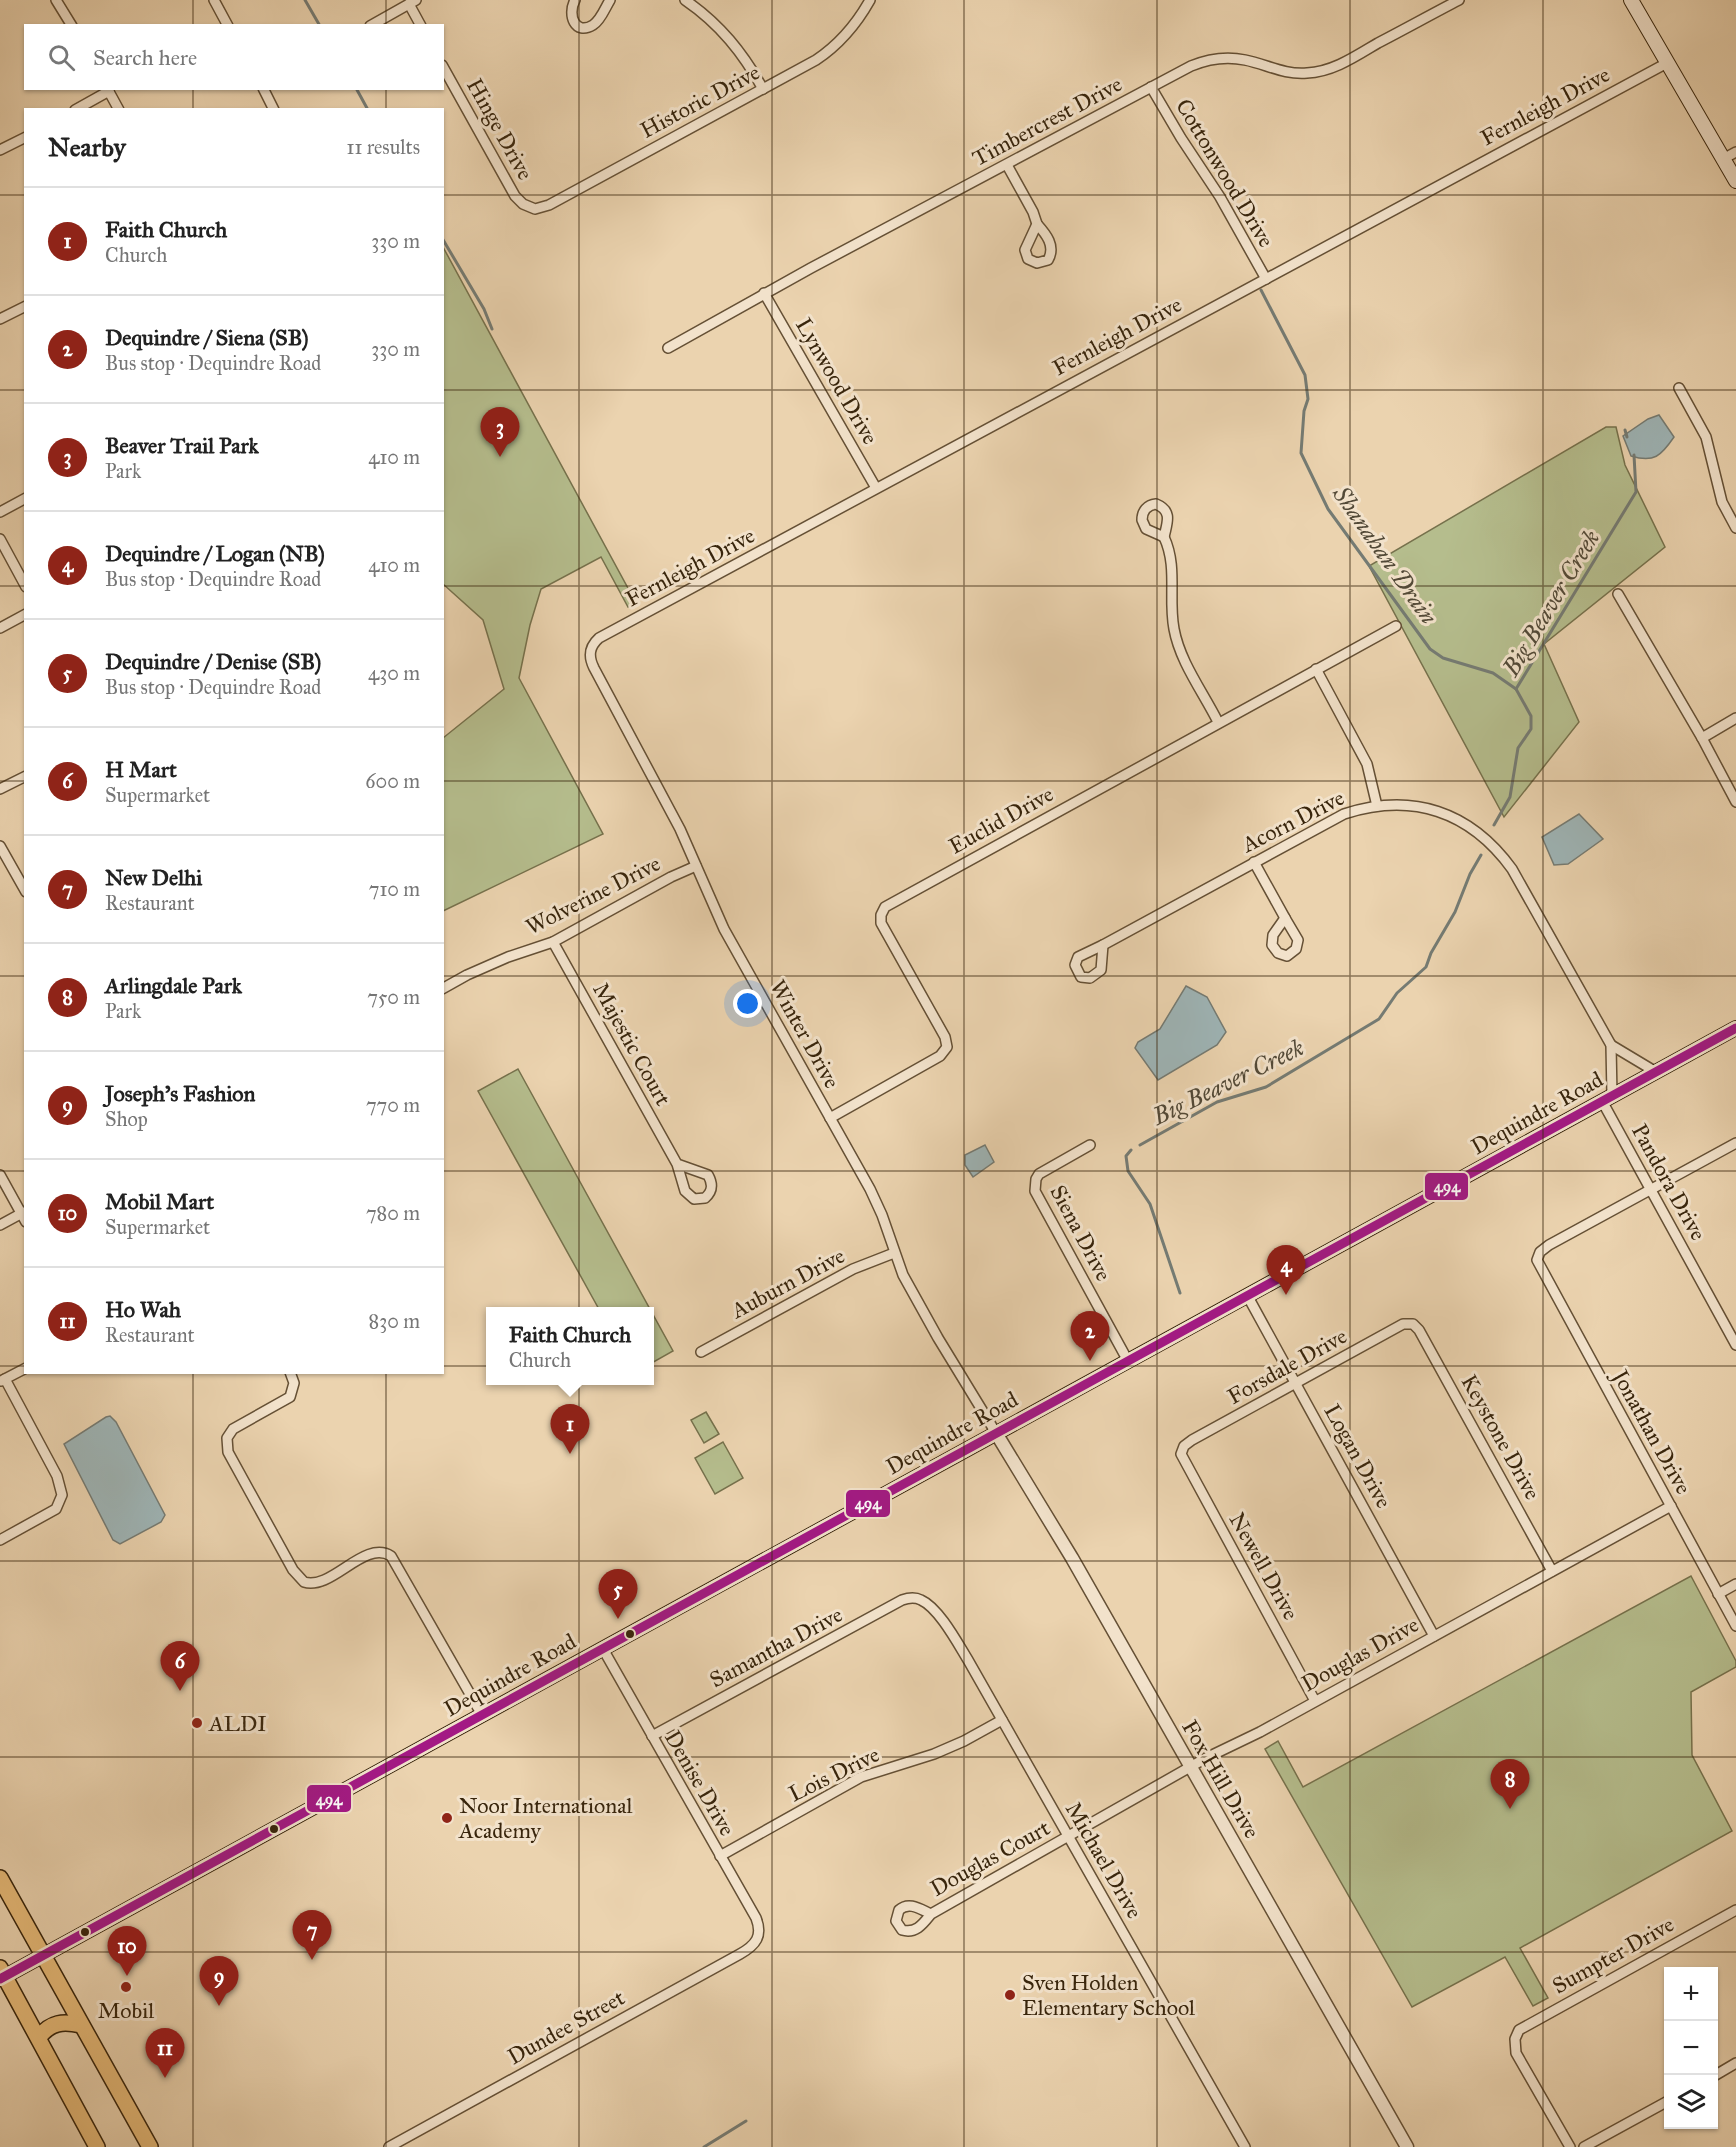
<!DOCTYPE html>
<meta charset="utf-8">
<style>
body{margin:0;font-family:"IM FELL Great Primer",serif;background:#f2f2f2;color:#222}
.controls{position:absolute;right:18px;bottom:18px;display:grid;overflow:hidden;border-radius:0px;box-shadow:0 2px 4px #0004}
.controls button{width:54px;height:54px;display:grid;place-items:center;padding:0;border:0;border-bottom:2px solid #e0e0e0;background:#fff;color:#222;font:30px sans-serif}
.you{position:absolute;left:748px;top:1004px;width:21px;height:21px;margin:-15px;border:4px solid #fff;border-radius:50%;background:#1a73e8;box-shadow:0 0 0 9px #1a73e833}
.badge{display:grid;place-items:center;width:39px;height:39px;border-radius:50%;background:#8f2418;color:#fff;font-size:20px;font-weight:700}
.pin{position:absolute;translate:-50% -50px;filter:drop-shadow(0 2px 3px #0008)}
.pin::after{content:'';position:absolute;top:32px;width:21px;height:18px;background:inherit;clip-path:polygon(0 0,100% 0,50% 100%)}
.popup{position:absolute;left:486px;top:1307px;width:168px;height:78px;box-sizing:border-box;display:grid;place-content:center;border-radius:0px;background:#fff;filter:drop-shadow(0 2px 4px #0005);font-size:20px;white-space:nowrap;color:#767676}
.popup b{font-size:22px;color:#222}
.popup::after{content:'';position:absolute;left:50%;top:100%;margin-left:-12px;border:12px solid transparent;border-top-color:#fff}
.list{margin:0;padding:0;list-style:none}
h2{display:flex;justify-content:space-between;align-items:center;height:78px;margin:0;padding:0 24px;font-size:26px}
h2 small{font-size:20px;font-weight:400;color:#767676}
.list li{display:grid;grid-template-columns:39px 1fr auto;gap:18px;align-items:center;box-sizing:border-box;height:108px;padding:0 24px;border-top:2px solid #e0e0e0}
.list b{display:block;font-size:22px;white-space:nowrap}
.list p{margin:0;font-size:20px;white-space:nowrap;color:#767676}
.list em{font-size:20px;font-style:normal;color:#767676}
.icon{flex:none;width:33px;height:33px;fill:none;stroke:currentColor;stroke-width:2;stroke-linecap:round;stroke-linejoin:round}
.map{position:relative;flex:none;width:1736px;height:2147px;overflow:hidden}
.search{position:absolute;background:#fff;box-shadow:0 2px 4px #0004;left:24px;top:24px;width:420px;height:66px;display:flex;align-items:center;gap:15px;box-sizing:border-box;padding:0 21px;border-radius:0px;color:#767676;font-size:22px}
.panel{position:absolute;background:#fff;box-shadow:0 2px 4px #0004;left:24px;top:108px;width:420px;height:1266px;border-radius:0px}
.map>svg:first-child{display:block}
.green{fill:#b5bd8d;stroke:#76714c;stroke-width:1.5}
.water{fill:#9eb5b7;stroke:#757b73;stroke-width:1.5}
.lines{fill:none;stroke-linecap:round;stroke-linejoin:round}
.stream{stroke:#757b73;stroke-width:3}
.minor-casing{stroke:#655035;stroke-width:12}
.tertiary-casing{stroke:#655035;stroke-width:15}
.secondary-casing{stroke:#38250c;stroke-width:16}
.primary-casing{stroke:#38250c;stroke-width:18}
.minor{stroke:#f2e2cb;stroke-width:9}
.tertiary{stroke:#f2e2cb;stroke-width:12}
.secondary{stroke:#f2e2cb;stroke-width:14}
.primary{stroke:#e6ba78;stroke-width:15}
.bus-1-casing{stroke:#f2e2cb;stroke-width:14}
.bus-1{stroke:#a31984;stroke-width:9}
.grid{fill:none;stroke:#38250c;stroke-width:1.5;stroke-opacity:0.55}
.bus-dot{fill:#38250c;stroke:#f2e2cb;stroke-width:2}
.poi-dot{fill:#8f2418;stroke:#f2e2cb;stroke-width:2}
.labels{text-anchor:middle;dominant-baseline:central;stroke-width:6;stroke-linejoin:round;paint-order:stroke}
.street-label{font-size:22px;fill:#38250c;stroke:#f2e2cb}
.poi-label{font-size:22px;fill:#38250c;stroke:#f2e2cb;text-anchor:start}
.water-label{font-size:24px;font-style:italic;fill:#524937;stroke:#f2e2cb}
.line-badge{stroke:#f2e2cb;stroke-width:2}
.badge-label{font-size:16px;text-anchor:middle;font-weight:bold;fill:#fff}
</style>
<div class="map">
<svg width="1736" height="2147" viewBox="0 0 1736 2147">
<rect width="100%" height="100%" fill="#ebd3af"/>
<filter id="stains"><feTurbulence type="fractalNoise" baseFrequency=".00333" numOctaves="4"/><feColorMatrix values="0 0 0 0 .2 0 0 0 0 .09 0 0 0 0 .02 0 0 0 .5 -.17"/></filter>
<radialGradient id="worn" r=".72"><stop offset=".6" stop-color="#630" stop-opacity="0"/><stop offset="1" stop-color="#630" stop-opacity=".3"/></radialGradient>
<g class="green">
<polygon points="443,247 636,603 628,607 601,557 541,589 530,625 519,678 603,834 443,911 443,738 504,689 483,620 443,584"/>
<polygon points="1606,427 1616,427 1625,465 1665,547 1544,644 1579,722 1504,817 1369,566"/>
<polygon points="518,1069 673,1351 650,1364 650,1312 600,1311 478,1091"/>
<polygon points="706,1412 719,1434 704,1443 691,1420"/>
<polygon points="723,1442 743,1478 715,1494 695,1458"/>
<polygon points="1691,1576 1736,1661 1736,1667 1691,1692 1692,1755 1732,1831 1520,1948 1548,1998 1533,2006 1505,1957 1412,2007 1265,1749 1278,1741 1303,1787"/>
</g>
<g class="water">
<path d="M1659 415 1674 437C1661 456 1654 463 1631 456L1623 436 1648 419Z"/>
<polygon points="1579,814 1603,839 1568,864 1554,865 1542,837"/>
<polygon points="1186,986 1207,997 1226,1032 1217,1045 1158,1080 1135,1048 1138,1042 1160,1029"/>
<polygon points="985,1145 994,1162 973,1177 965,1165 965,1155"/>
<polygon points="110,1416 116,1422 165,1515 161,1522 120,1544 113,1540 64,1444 106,1417"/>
</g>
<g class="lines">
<g class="stream">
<polyline points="305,0 320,26"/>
<polyline points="356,88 368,110"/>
<polyline points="442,238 484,309 492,329"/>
<polyline points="1261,290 1305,375 1308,399 1304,411 1301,453 1328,509 1430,649 1443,658 1493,673 1516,689 1531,716 1531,729 1518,748 1510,797 1494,825"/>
<polyline points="1625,430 1627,437"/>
<polyline points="1516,689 1636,492 1634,455"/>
<polyline points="1140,1145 1217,1102 1266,1087 1379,1019 1397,993 1426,967 1431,953 1455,912 1470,874 1481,855"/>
<polyline points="1131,1150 1126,1156 1128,1171 1150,1204 1180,1293"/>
<polyline points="704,2147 746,2121"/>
</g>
<defs>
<g id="minor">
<polyline points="56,0 72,26"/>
<polyline points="214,0 228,26"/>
<path d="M575 0C567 15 575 36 593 25 601 20 605 8 610 0"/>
<path d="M685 0C720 24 743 53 763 89"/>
<polyline points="409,4 421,26"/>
<polyline points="370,26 416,0"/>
<path d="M442 65 515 196 523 204 535 209 549 205 816 60C840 44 856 25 870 0"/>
<polyline points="1151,87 1181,138 1220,197 1266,279"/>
<polyline points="107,88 119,110"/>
<polyline points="263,88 274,110"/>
<polyline points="75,110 109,91"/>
<polyline points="0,150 26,137"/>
<polyline points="1723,159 1736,152"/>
<polyline points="1007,165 1033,212 1037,224"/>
<path d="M1037 224C1046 234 1056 246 1048 260L1037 263 1028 259 1025 250Z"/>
<polyline points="764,293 876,488"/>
<polyline points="0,319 26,306"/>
<path d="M668 348 811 268 1191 66C1208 59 1226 56 1245 60 1266 64 1284 75 1307 73 1333 72 1356 56 1378 43 1405 29 1432 14 1459 0"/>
<polyline points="1679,388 1706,437 1722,502 1736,528"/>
<path d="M1156 504C1173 511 1167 523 1164 537L1146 529 1142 520C1142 511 1147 505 1156 504Z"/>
<polyline points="0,512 26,498"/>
<path d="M1164 537C1178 567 1168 598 1174 629 1180 662 1203 692 1218 722"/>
<polyline points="0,539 26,587"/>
<polyline points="1618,594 1702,738 1736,802"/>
<polyline points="0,628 26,614"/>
<polyline points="1316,669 1367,764 1377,806"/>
<polyline points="1702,738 1736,718"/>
<polyline points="0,789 26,776"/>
<polyline points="0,846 26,892"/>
<polyline points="1254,862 1285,918"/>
<polygon points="1285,918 1298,940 1296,949 1287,956 1278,953 1272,945 1273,935"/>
<path d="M553 942 677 1164 685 1191 694 1199 705 1198C713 1191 713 1184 708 1175L677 1164"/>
<path d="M1103 945 1344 814C1412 792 1470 811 1512 869L1611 1045 1612 1096"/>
<polygon points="1103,945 1101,970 1090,978 1081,977 1075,965 1078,957"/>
<polyline points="442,989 467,975 508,957 553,942 671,877 696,866"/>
<polyline points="1611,1045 1656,1072"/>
<polyline points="1602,1101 1736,1345"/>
<polyline points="830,1118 940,1056 947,1047 945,1037 881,923 881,915 885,907 1396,626"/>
<polyline points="1736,1143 1549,1245 1540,1252 1537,1260 1736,1626"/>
<polyline points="1090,1145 1039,1174 1036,1179 1035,1191 1128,1361"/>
<polyline points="0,1175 26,1222"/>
<polyline points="0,1225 24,1212"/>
<polyline points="1247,1295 1434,1636"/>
<polyline points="701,1352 853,1269 894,1253"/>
<path d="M290 1372 294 1383 290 1397 233 1429 227 1438 228 1452 293 1570 304 1582C332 1591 364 1539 391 1556L482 1715"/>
<polyline points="1,1381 26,1368"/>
<path d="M996 1433 938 1338 903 1275 882 1215 870 1189 724 929 680 829 594 668C588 656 589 647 599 638L1667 63"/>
<polyline points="0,1540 56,1509 62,1495 57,1476 5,1379"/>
<polyline points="1718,1594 1736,1584"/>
<polyline points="1315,1701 1181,1454 1184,1446 1192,1440 1403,1324 1413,1324 1419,1330 1552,1571"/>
<path d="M652 1736 902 1600C908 1598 915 1597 921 1600 939 1608 958 1644 968 1660L1245 2147"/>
<polyline points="720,1856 861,1777 934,1754 964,1741 1002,1720"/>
<path d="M931 1914C923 1924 916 1934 902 1930L896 1921 899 1910C909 1901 920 1909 931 1914L1206 1758 1260 1732 1671 1506"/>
<polyline points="1714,2076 1736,2063"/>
<path d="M389 2147 740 1954C756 1945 763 1936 756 1918L603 1649"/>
<polyline points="1570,2147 1516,2053 1515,2039 1519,2030 1736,1910"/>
<polyline points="1584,2147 1668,2101"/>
</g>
<polyline id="tertiary" points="996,1433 1072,1558 1407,2147"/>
<g id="secondary">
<polyline points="1631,0 1736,181"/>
<polyline points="0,1979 1736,1028"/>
</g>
<g id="primary">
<polyline points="0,1878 150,2147"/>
<polyline points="0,1968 97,2147"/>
<path d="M39 2037C51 2022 63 2021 81 2025"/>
</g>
</defs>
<use href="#minor" class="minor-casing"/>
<use href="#tertiary" class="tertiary-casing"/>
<use href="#secondary" class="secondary-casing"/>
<use href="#primary" class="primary-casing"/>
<use href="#minor" class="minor"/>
<use href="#tertiary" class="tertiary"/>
<use href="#secondary" class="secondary"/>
<use href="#primary" class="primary"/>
<defs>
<polyline id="bus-1" points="0,1979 1736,1028"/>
</defs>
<use href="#bus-1" class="bus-1-casing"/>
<use href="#bus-1" class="bus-1"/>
</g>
<path class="grid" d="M193 0V26M386 0V26M579 0V2147M772 0V2147M964 0V2147M1157 0V2147M1350 0V2147M1543 0V2147M193 88V110M386 88V110M0 195H26M442 195H1736M0 390H26M442 390H1736M0 586H26M442 586H1736M0 781H26M442 781H1736M0 976H26M442 976H1736M0 1171H26M442 1171H1736M0 1366H26M442 1366H1736M193 1372V2147M386 1372V2147M0 1561H1736M0 1757H1736M0 1952H1736"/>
<g class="bus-dot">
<circle cx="630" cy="1634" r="5"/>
<circle cx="274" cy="1829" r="5"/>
<circle cx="85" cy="1932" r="5"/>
</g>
<g class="poi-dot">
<circle cx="197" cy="1723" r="6"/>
<circle cx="447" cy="1818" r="6"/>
<circle cx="126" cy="1987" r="6"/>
<circle cx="1010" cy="1995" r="6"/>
</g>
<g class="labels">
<g class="street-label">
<text transform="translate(700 101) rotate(-28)">Historic Drive</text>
<text transform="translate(1545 106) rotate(-28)">Fernleigh Drive</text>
<text transform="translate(1047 121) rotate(-28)">Timbercrest Drive</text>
<text transform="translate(500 129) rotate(61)">Hinge Drive</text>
<text transform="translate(1225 173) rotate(59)">Cottonwood Drive</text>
<text transform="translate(1117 336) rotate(-28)">Fernleigh Drive</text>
<text transform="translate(837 381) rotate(60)">Lynwood Drive</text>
<text transform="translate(690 567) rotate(-28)">Fernleigh Drive</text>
<text transform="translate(1001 820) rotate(-29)">Euclid Drive</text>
<text transform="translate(1293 821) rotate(-27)">Acorn Drive</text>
<text transform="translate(593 895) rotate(-27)">Wolverine Drive</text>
<text transform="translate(805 1034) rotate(61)">Winter Drive</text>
<text transform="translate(632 1044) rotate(61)">Majestic Court</text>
<text transform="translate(1537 1113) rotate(-29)">Dequindre Road</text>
<text transform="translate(1669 1182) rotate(61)">Pandora Drive</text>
<text transform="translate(1081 1233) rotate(62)">Siena Drive</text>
<text transform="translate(788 1283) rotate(-28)">Auburn Drive</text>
<text transform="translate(1287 1366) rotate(-29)">Forsdale Drive</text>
<text transform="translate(1652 1432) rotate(61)">Jonathan Drive</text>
<text transform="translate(952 1433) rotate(-29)">Dequindre Road</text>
<text transform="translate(1501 1437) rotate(61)">Keystone Drive</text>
<text transform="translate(1358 1456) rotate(61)">Logan Drive</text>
<text transform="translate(1264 1566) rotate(61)">Newell Drive</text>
<text transform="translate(776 1647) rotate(-28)">Samantha Drive</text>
<text transform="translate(1360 1654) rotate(-29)">Douglas Drive</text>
<text transform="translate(510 1675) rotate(-29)">Dequindre Road</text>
<text transform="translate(834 1774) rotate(-26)">Lois Drive</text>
<text transform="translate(1221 1779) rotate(60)">Fox Hill Drive</text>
<text transform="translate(700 1783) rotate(60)">Denise Drive</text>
<text transform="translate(990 1858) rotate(-29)">Douglas Court</text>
<text transform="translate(1104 1860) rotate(60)">Michael Drive</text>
<text transform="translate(1613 1955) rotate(-29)">Sumpter Drive</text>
<text transform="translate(566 2027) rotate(-29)">Dundee Street</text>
</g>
<g class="poi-label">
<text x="209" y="1723">ALDI</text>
<text x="459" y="1805">Noor International<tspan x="459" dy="25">Academy</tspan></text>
<text x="1022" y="1982">Sven Holden<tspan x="1022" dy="25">Elementary School</tspan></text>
<text x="126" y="2010" text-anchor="middle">Mobil</text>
</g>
<g class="water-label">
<text transform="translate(1385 555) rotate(55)">Shanahan Drain</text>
<text transform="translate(1551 603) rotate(-59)">Big Beaver Creek</text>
<text transform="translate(1228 1082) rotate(-26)">Big Beaver Creek</text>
</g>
</g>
<g class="line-badge">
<rect x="1424" y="1172" width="45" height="29" rx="6" fill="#a31984"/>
<rect x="845" y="1489" width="46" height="29" rx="6" fill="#a31984"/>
<rect x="306" y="1784" width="46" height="29" rx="6" fill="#a31984"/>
</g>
<g class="badge-label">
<text x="1447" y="1192">494</text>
<text x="868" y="1509">494</text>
<text x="329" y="1805">494</text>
</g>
<rect width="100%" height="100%" filter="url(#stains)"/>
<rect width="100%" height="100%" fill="url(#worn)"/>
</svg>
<div class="controls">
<button>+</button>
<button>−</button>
<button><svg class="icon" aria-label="layers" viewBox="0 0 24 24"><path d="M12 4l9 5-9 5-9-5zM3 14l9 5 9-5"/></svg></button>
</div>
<div class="you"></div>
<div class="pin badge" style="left:570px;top:1454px">1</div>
<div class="popup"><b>Faith Church</b>Church</div>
<div class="pin badge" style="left:1090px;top:1361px">2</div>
<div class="pin badge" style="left:500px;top:457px">3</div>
<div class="pin badge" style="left:1286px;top:1295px">4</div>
<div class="pin badge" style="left:618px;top:1619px">5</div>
<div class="pin badge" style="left:180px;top:1691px">6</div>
<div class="pin badge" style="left:312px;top:1960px">7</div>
<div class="pin badge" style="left:1510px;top:1809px">8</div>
<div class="pin badge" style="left:219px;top:2006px">9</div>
<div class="pin badge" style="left:127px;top:1976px">10</div>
<div class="pin badge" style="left:165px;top:2078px">11</div>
<div class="search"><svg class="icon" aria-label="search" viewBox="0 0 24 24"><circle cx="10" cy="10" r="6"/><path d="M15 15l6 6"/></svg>Search here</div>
<section class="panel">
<h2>Nearby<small>11 results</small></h2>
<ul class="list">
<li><span class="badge">1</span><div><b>Faith Church</b><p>Church</p></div><em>330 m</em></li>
<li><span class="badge">2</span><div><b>Dequindre / Siena (SB)</b><p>Bus stop · Dequindre Road</p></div><em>330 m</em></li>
<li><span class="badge">3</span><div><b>Beaver Trail Park</b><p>Park</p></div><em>410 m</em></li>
<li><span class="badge">4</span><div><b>Dequindre / Logan (NB)</b><p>Bus stop · Dequindre Road</p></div><em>410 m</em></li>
<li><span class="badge">5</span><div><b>Dequindre / Denise (SB)</b><p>Bus stop · Dequindre Road</p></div><em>430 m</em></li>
<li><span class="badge">6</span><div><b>H Mart</b><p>Supermarket</p></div><em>600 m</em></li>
<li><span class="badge">7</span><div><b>New Delhi</b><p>Restaurant</p></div><em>710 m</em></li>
<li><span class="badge">8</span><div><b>Arlingdale Park</b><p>Park</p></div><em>750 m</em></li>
<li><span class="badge">9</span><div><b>Joseph's Fashion</b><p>Shop</p></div><em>770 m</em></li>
<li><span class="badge">10</span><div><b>Mobil Mart</b><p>Supermarket</p></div><em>780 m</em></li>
<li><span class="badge">11</span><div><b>Ho Wah</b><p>Restaurant</p></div><em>830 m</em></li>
</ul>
</section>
</div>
